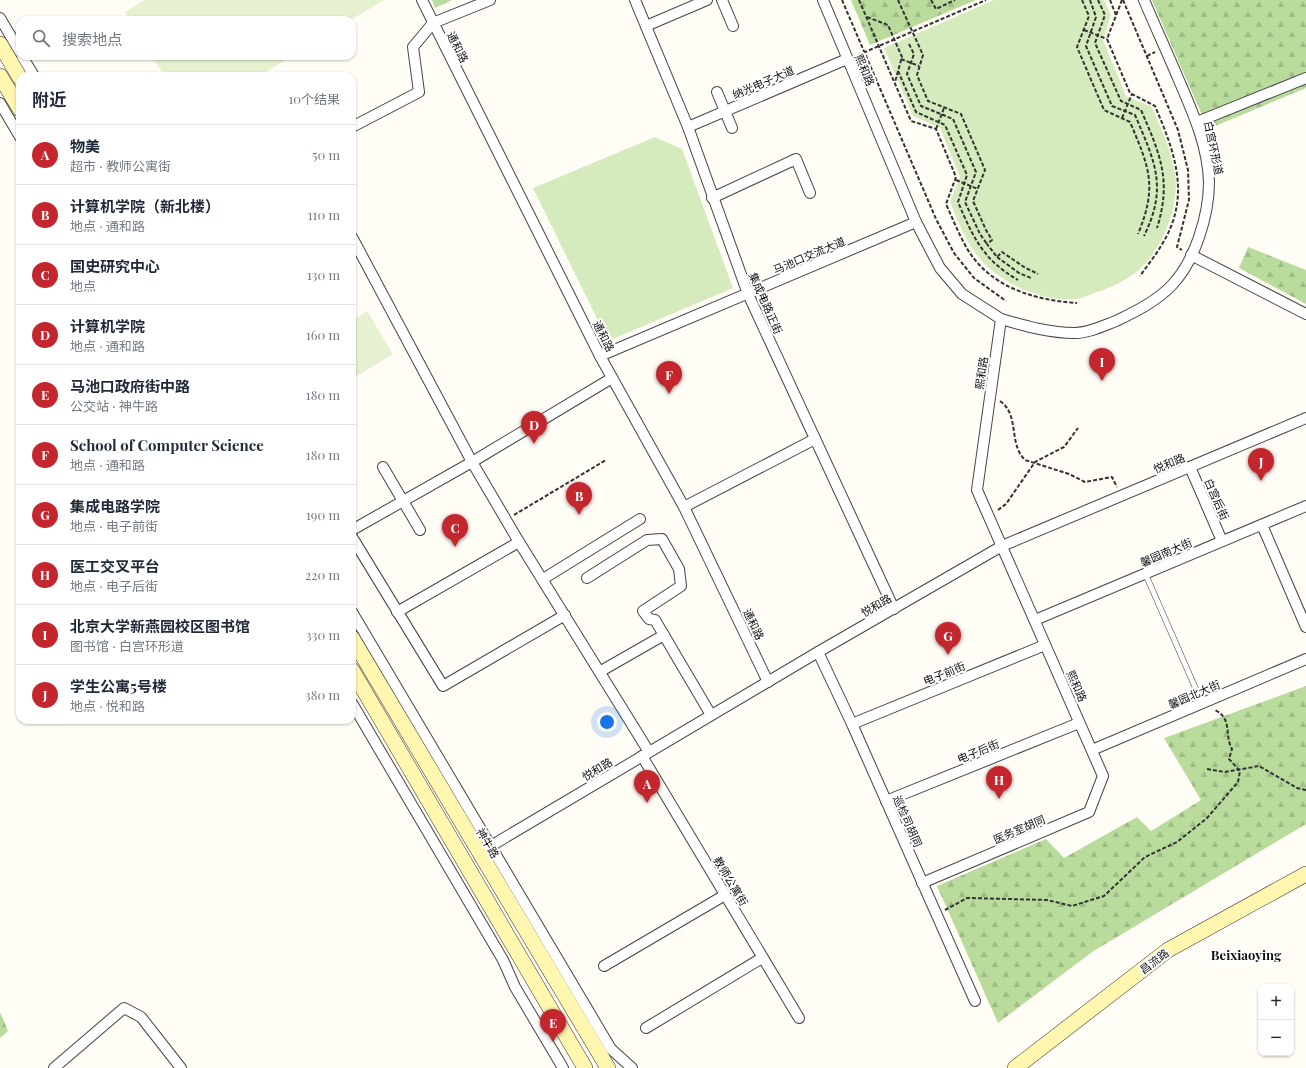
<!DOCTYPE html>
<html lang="zh">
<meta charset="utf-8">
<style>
body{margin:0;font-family:"Playfair Display","Noto Sans SC",serif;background:#f2f2f3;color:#1f2937}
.controls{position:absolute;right:12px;bottom:12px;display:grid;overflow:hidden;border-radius:8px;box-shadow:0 1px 3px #0004}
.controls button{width:36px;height:36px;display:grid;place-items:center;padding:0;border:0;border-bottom:1px solid #e0e1e3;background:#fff;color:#1f2937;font:20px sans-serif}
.you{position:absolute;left:607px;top:722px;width:14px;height:14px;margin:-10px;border:3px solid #fff;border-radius:50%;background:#1a73e8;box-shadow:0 0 0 6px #1a73e833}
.badge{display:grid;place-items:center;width:26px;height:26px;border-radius:50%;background:#c4262e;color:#fff;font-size:13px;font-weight:700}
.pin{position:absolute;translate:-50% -33px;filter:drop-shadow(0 1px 2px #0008)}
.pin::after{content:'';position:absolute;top:21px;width:14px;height:12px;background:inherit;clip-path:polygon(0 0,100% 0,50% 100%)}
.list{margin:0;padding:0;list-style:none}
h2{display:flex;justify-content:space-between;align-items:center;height:52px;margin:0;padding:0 16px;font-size:17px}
h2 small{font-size:13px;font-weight:400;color:#747a83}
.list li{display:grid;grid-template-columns:26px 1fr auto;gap:12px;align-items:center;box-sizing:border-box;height:60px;padding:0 16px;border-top:1px solid #e0e1e3}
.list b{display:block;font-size:15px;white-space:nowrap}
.list p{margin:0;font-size:13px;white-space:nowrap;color:#747a83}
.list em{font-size:13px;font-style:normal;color:#747a83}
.icon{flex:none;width:22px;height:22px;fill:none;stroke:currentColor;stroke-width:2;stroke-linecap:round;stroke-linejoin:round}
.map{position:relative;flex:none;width:1306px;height:1068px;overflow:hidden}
.search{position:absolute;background:#fff;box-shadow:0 1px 3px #0004;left:16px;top:16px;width:340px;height:44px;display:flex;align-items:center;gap:10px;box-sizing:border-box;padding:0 14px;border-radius:12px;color:#747a83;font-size:15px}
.panel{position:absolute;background:#fff;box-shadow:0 1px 3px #0004;left:16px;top:72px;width:340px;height:652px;border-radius:12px}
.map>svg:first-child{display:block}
.grass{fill:#d5ebbd}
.forest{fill:url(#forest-firs)}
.pitch{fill:#e6f2cf}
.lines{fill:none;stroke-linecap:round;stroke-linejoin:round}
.lane-casing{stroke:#444;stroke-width:6}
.street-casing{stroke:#444;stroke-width:12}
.secondary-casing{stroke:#333;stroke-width:16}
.path{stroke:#333;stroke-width:2;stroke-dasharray:4 2;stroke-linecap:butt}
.lane{stroke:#fff;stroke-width:5}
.street{stroke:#fff;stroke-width:10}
.secondary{stroke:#fff6b0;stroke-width:15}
.labels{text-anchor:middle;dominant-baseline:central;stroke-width:4;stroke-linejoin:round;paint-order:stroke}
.street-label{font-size:11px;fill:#111;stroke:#fff}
.quarter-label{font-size:13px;font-weight:bold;fill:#111;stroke:#fff}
</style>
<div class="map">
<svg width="1306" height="1068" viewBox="0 0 1306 1068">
<defs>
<pattern id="forest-firs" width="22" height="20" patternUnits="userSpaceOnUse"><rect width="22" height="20" fill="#b9dc9c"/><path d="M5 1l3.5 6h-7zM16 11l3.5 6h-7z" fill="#9ebc85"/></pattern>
</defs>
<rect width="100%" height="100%" fill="#fffdf5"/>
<g class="grass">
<path d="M994 0H1104L1111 15 1103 40 1126 96 1152 107C1161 128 1171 150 1175 173 1180 207 1162 252 1135 273 1123 282 1108 289 1094 293 1089 295 1083 298 1077 299 1046 302 1011 288 988 267 969 251 959 224 950 202L960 177 940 128 913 116 884 48Z"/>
<polygon points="655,137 682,149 733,288 608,341 533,188"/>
</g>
<g class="forest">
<polygon points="432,0 452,0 435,8"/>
<polygon points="851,0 976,0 870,45"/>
<polygon points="1152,0 1306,0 1306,88 1208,129"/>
<polygon points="1248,247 1306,270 1306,304 1239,268"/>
<polygon points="1306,686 1306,824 1092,952 998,1023 937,886 1046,839 1064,858 1137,817 1151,831 1201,800 1164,738"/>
<polygon points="0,1012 8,1031 0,1038"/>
</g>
<g class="pitch">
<polygon points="144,0 384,0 351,20 130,20 125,12"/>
<polygon points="152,56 292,56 259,76 164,76"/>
<polygon points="367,311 393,354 352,379 352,321"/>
</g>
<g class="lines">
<defs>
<polyline id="lane" points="1145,573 1202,703"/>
<g id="street">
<polyline points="422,0 600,356 684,507 768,682"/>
<polyline points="635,0 688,127 748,294 894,609"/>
<polyline points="722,0 733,26"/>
<polyline points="823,0 916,222 940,268 962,294 1001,319 977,490 1103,776 1089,812 922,883"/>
<polyline points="0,18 20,52"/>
<polyline points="646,26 707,0"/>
<polyline points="22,56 34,76"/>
<polyline points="717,92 732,128"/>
<polyline points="0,103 20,137"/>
<polyline points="1197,122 1306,78"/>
<polyline points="352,127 419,92 413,47 433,23 490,0"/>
<polyline points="688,127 847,59"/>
<polyline points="712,198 796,159 810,193"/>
<polyline points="352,237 472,462 519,542 649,752"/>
<polyline points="1191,255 1306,314"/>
<path d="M1001 319C1025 326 1050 333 1075 333 1089 333 1103 326 1116 321 1135 312 1157 301 1172 285 1195 261 1209 215 1209 182 1208 145 1192 111 1178 78 1167 52 1155 26 1144 0"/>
<polyline points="600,356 916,222"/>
<polyline points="383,467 420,530"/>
<polyline points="1190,467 1222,541"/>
<polyline points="684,507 815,439"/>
<polyline points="1262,525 1306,627"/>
<polyline points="352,530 472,462 612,378"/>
<polyline points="352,537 443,686 565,615"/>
<polyline points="587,578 647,540 662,539 679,569 681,586 643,611 649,619 655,620 711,715"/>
<polyline points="543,579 640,519"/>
<polyline points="352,612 611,1049 632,1068"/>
<polyline points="397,612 519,542"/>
<polyline points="1035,620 1306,506"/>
<polyline points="818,652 852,724 975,1001"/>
<polyline points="601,671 664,635"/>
<polyline points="352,703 503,960 515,987 563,1068"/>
<polyline points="852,724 1045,645"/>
<polyline points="1092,750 1306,659"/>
<polyline points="642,756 799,1018"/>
<polyline points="886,801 1079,723"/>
<polyline points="479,853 818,652 1002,546 1306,418"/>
<polyline points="604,966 725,895"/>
<polyline points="646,1028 762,958"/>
<polyline points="54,1068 124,1008 141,1017 181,1068"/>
</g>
<g id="secondary">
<polyline points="0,44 20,78"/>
<polyline points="0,76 20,109"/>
<polyline points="352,638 608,1068"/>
<polyline points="352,670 585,1068"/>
<polyline points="1015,1068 1168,950 1306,874"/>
</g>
</defs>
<use href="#lane" class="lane-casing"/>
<use href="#street" class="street-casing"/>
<use href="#secondary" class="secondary-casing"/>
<g class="path">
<polyline points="842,0 936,219 954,253 974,278 1006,301"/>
<path d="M859 0 911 121 936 129 956 177 946 204C952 217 957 230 964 243 986 286 1032 300 1077 303"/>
<polyline points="898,0 923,55 917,75 928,101 961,114 985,170 973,201 986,230 992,240 987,244 997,257 1002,252 1024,267 1038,274"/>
<polyline points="931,0 936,9 955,0"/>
<path d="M1082 0 1089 16 1077 47 1104 110 1130 122C1149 167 1158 186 1138 234"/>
<path d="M1090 0 1096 17 1086 46 1112 106 1135 115C1155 162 1168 187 1144 236"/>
<path d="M1098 0 1105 15 1095 43 1121 101 1141 110C1160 154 1172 180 1157 228"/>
<polyline points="1110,0 1116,15"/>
<path d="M1122 0 1107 39 1130 93 1155 106C1175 153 1192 197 1161 246 1155 256 1147 266 1140 276"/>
<polyline points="1123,0 1178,130 1188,170 1189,200 1177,247 1182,250"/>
<polyline points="867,17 888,25 902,57 895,82"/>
<polyline points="1084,30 1107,39"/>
<polyline points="909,44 914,54 907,74 921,106 953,119 976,172 965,202 980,234 987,244"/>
<polyline points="858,55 986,0"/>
<polyline points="1147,56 1155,52"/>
<polyline points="901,59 919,66"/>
<path d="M898 71 916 112 945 125 967 175 958 202C973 237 983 260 1018 280"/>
<polyline points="1122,118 1132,94"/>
<polyline points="936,129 944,108"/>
<polyline points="956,180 978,189"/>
<polyline points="997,257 1019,273 1031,278"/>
<path d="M1000 401C1020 415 1008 443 1025 460L1069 474 1085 482 1112 477 1117 487"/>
<polyline points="998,510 1006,504 1035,462 1064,447 1078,428"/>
<polyline points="514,515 606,460"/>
<polyline points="1207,769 1225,772 1259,766 1297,788 1306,790"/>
<path d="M945 910 967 898 1047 900 1072 906 1104 896 1145 857 1177 842 1207 818 1238 782 1240 771 1229 759 1232 749C1224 735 1233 719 1215 710"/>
</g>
<use href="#lane" class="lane"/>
<use href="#street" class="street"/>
<use href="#secondary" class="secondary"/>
</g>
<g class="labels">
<g class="street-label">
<text transform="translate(458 47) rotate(63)">通和路</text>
<text transform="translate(865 70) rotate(67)">熙和路</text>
<text transform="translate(763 82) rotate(-23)">纳光电子大道</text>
<text transform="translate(1214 148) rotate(78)">白宫环形道</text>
<text transform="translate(809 255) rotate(-23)">马池口交流大道</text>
<text transform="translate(766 303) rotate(66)">集成电路正街</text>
<text transform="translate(604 336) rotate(63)">通和路</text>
<text transform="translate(981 373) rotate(-82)">熙和路</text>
<text transform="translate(1169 463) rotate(-23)">悦和路</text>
<text transform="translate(1217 499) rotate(66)">白宫后街</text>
<text transform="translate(1166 552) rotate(-23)">馨园南大街</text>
<text transform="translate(876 605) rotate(-30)">悦和路</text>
<text transform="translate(754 624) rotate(64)">通和路</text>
<text transform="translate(944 673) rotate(-22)">电子前街</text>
<text transform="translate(1077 686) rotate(66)">熙和路</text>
<text transform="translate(1194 694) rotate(-23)">馨园北大街</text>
<text transform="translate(978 751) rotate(-22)">电子后街</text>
<text transform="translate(597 769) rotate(-31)">悦和路</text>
<text transform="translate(908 821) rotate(66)">巡检司胡同</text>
<text transform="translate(1019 829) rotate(-23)">医务室胡同</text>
<text transform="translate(488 843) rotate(59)">神牛路</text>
<text transform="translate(731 881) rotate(59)">教师公寓街</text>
<text transform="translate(1154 961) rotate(-37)">昌流路</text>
</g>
<g class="quarter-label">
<text x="1246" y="954">Beixiaoying</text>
</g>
</g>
</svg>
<div class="controls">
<button>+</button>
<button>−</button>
</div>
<div class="you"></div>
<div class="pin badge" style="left:647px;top:803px">A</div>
<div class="pin badge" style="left:579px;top:515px">B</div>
<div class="pin badge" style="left:455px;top:547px">C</div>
<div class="pin badge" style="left:534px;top:444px">D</div>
<div class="pin badge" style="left:553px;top:1042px">E</div>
<div class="pin badge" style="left:669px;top:394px">F</div>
<div class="pin badge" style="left:948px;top:655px">G</div>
<div class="pin badge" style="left:999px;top:799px">H</div>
<div class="pin badge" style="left:1102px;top:381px">I</div>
<div class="pin badge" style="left:1261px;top:481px">J</div>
<div class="search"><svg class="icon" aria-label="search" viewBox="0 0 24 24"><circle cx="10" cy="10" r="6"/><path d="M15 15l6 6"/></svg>搜索地点</div>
<section class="panel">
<h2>附近<small>10个结果</small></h2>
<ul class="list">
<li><span class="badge">A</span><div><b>物美</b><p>超市 · 教师公寓街</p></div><em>50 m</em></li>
<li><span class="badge">B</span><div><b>计算机学院（新北楼）</b><p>地点 · 通和路</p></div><em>110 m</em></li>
<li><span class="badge">C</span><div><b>国史研究中心</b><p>地点</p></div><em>130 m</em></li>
<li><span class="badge">D</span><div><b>计算机学院</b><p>地点 · 通和路</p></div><em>160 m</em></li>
<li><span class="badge">E</span><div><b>马池口政府街中路</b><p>公交站 · 神牛路</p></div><em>180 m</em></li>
<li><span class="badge">F</span><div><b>School of Computer Science</b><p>地点 · 通和路</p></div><em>180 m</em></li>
<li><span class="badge">G</span><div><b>集成电路学院</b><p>地点 · 电子前街</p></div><em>190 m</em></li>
<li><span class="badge">H</span><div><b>医工交叉平台</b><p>地点 · 电子后街</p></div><em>220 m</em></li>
<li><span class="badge">I</span><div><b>北京大学新燕园校区图书馆</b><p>图书馆 · 白宫环形道</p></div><em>330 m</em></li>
<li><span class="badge">J</span><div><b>学生公寓5号楼</b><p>地点 · 悦和路</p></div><em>380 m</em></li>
</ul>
</section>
</div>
